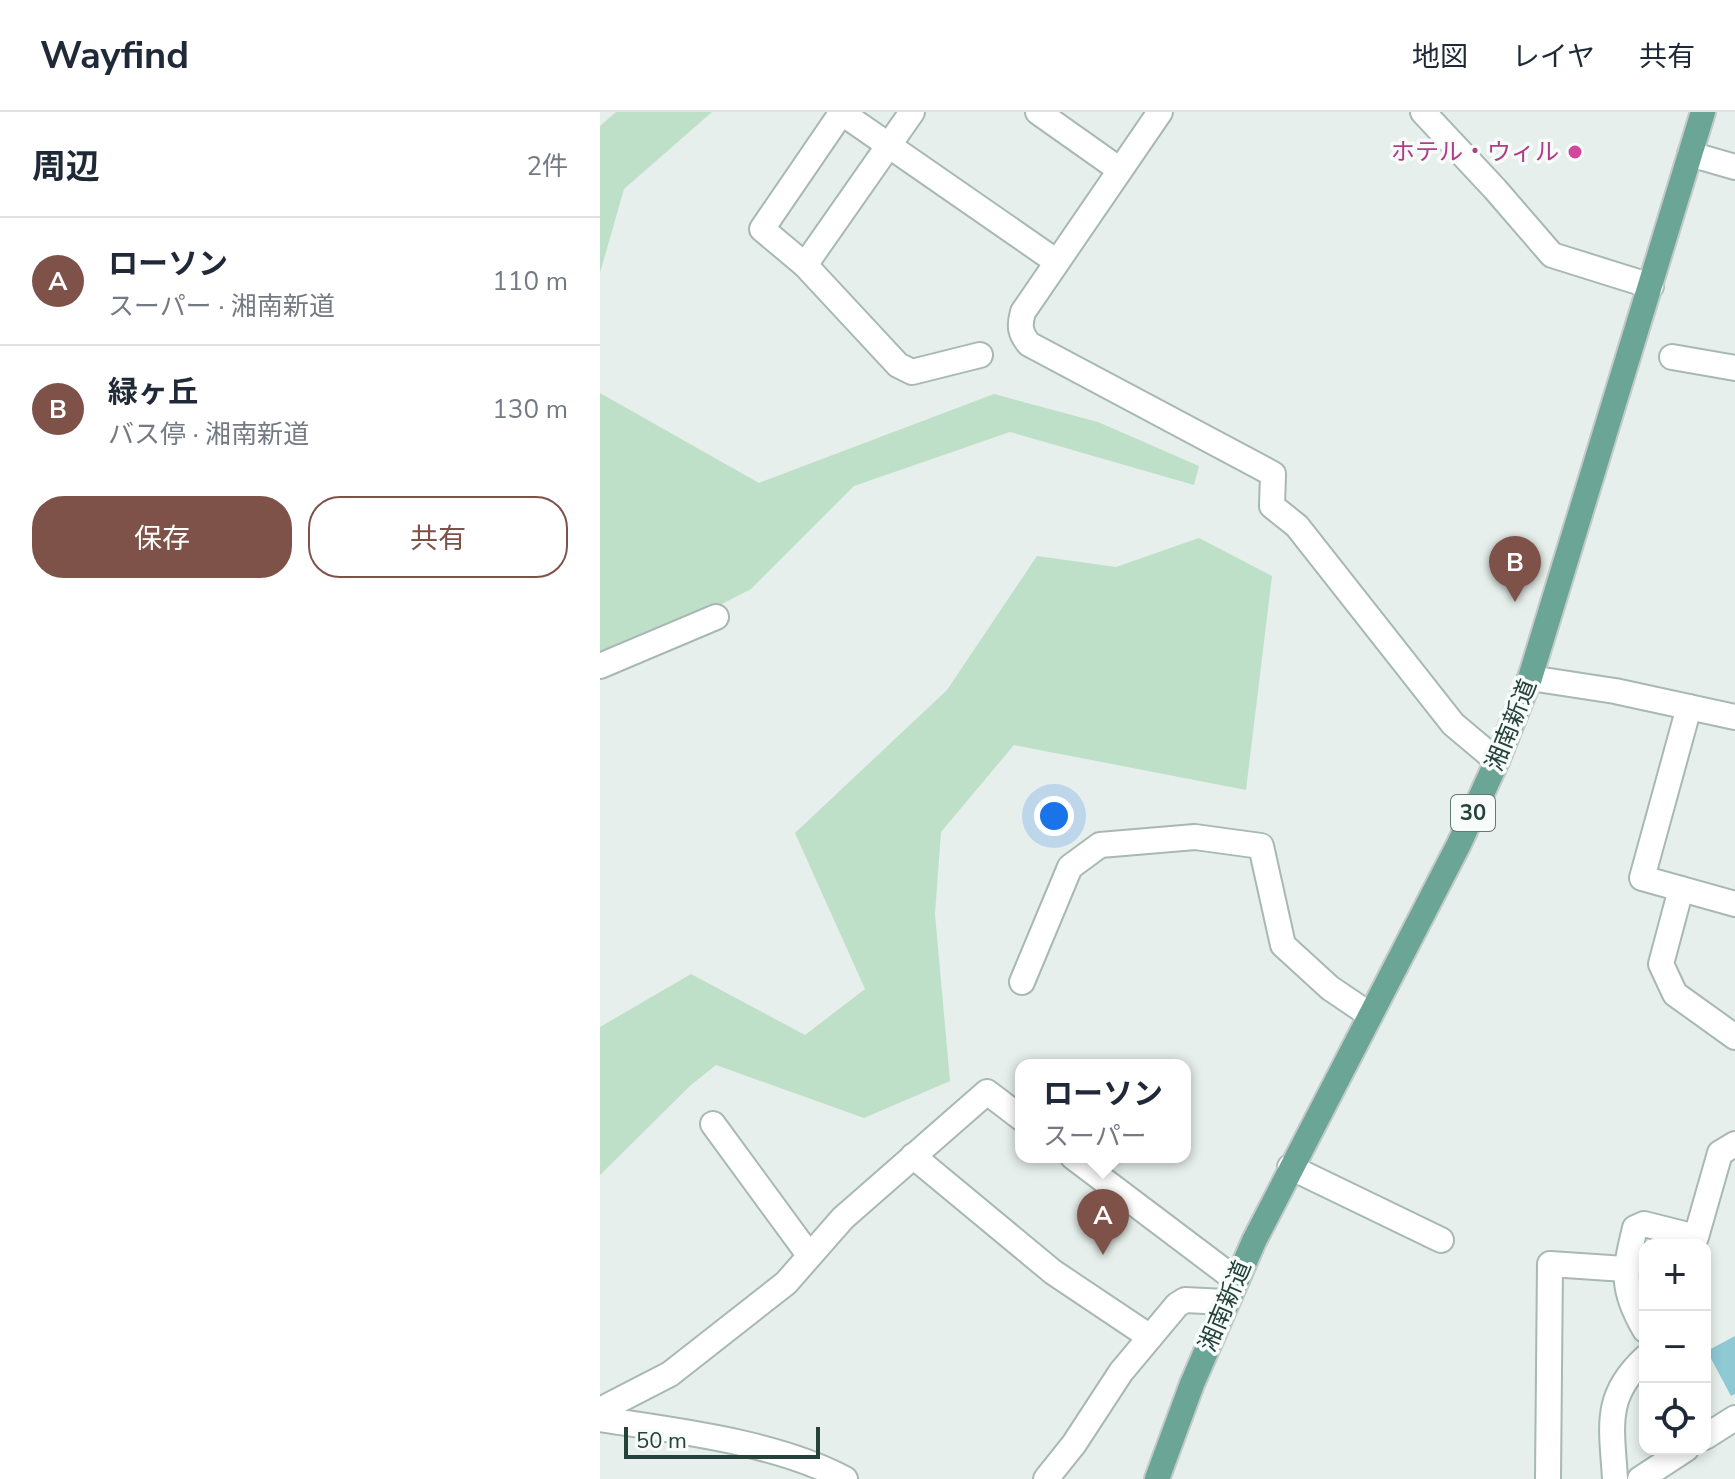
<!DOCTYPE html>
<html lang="ja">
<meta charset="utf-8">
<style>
body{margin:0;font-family:"Nunito Sans","Noto Sans JP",sans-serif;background:#f2f2f3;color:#1f2937}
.controls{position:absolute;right:24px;bottom:24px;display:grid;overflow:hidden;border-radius:16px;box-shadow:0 4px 12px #0003}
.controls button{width:72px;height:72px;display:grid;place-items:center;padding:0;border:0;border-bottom:2px solid #e0e1e3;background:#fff;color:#1f2937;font:40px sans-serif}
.scale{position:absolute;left:24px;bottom:20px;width:196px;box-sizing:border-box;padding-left:8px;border:4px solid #24423a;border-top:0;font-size:22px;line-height:28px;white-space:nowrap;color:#24423a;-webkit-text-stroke:6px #f7fbf9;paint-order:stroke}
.you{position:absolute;left:454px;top:704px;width:28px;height:28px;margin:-20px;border:6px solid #fff;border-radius:50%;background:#1a73e8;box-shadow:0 0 0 12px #1a73e833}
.badge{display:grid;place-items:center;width:52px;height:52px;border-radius:50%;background:#7f5249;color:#fff;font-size:26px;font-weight:700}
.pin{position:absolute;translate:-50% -66px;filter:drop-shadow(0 2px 4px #0008)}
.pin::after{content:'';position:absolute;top:42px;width:28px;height:24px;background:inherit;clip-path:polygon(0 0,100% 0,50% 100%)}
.popup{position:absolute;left:415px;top:947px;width:176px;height:104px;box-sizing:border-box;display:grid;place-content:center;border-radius:16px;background:#fff;filter:drop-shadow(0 2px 6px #0005);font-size:26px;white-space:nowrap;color:#747a83}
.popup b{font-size:30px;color:#1f2937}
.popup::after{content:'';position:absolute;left:50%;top:100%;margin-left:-16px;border:16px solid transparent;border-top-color:#fff}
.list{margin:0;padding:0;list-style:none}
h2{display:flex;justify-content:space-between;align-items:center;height:104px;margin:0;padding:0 32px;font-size:34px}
h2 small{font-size:26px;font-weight:400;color:#747a83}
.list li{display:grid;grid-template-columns:52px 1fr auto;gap:24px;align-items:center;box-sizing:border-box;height:128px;padding:0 32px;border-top:2px solid #e0e1e3}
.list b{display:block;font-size:30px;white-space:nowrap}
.list p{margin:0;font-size:26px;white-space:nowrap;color:#747a83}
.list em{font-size:26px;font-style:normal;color:#747a83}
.actions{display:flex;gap:16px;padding:24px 32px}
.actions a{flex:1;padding:18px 0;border:2px solid #7f5249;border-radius:32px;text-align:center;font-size:28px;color:#7f5249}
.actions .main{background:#7f5249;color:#fff}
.icon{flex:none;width:44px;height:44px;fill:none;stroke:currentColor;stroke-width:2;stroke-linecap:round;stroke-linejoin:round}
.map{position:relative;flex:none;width:1135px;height:1367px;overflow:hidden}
header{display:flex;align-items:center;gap:48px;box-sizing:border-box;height:112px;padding:0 40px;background:#fff;border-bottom:2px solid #e0e1e3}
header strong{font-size:38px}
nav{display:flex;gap:44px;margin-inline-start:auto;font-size:28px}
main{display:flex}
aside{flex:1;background:#fff}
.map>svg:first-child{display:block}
.green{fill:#bfe0c8}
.water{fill:#8ec9d4}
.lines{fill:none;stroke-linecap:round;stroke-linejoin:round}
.minor-casing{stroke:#a8b8b2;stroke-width:28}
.major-casing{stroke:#c2cac8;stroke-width:28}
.minor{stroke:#fff;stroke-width:24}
.major{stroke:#6aa596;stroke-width:24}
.hotel-dot{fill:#d1479c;stroke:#f7fbf9;stroke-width:3}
.labels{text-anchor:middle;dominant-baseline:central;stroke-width:7;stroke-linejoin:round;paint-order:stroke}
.shield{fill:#f7fbf9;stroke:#637a73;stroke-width:2}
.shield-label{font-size:22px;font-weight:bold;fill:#24423a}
.hotel-label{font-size:24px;fill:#b23c85;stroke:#f7fbf9;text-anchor:end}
.street-label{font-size:24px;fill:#24423a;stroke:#f7fbf9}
</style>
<header>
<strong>Wayfind</strong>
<nav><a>地図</a><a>レイヤ</a><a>共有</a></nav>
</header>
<main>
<aside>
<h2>周辺<small>2件</small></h2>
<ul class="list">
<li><span class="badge">A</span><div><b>ローソン</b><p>スーパー · 湘南新道</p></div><em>110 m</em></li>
<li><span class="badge">B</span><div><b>緑ヶ丘</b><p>バス停 · 湘南新道</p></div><em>130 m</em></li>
</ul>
<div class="actions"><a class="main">保存</a><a>共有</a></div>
</aside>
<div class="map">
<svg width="1135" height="1367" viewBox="0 0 1135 1367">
<rect width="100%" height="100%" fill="#e6efeb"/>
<g class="green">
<polygon points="16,0 112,0 24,77 0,161 0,14"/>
<polygon points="0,281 159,371 394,282 498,310 599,354 594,373 410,320 254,374 151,477 83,512 0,546"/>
<polygon points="599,426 672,464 646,678 414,633 341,720 335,802 350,969 264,1006 116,953 91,973 0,1063 0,915 91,862 205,923 265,877 195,721 347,578 437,444 516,455"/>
</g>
<polygon class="water" points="1135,1224 1135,1282 1131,1284 1107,1239"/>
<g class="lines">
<defs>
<g id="minor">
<polyline points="242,0 162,117 205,153 298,253 312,260 380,243"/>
<polyline points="438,0 520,58"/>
<path d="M560 0 423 200C419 214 420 221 429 232L673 362 672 394 697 414 853 612 897 649"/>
<polyline points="823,0 895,77 952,143 1051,174"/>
<polyline points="242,1 457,150"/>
<polyline points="1090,42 1135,55"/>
<polyline points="205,153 312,0"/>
<polyline points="1072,245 1135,256"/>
<polyline points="0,554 116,505"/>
<polyline points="930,566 1015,579 1135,605"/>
<polyline points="1089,595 1042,766 1135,792"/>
<polyline points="1081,777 1061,852 1075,882 1135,925"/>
<polyline points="422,870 470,755 500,733 595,725 661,734 683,833 730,876 770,903"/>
<polyline points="113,1012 209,1143"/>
<polyline points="313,1044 453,1160 550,1225"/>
<polyline points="473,1045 636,1168"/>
<polyline points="690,1055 841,1128"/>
<path d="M1045 1218C1021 1177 1024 1161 1035 1116L1044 1112 1096 1125 1120 1041 1135 1032"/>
<polyline points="0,1298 70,1262 186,1171 243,1106 387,980 421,1006"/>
<path d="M0 1307C77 1319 176 1330 245 1367"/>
<polyline points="1105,1325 1135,1306"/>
<polyline points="446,1367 474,1332 521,1260 577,1193 585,1188 625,1190"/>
<polyline points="948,1367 950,1152 1025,1157"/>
<path d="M1015 1367C1012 1315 1003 1285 1045 1246"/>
<polyline points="1040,1367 1086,1337"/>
</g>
<polyline id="major" points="557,1367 592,1272 654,1129 859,732 897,649 930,566 1103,0"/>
</defs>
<use href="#minor" class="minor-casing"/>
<use href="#major" class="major-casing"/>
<use href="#minor" class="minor"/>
<use href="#major" class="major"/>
</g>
<circle class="hotel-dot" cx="975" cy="40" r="8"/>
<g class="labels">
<rect class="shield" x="851" y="683" width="44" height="36" rx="6"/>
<g class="shield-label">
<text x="873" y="701">30</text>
</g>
<g class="hotel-label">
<text x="959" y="40">ホテル・ウィル</text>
</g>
<g class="street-label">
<text transform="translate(911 613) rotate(-68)">湘南新道</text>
<text transform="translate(625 1194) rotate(-67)">湘南新道</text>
</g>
</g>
</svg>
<div class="controls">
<button>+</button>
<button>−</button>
<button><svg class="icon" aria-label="locate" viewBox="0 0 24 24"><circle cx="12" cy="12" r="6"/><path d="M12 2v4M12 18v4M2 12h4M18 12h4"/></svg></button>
</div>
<div class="scale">50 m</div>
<div class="you"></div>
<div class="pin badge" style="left:503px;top:1143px">A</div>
<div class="popup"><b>ローソン</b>スーパー</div>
<div class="pin badge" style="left:915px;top:490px">B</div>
</div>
</main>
